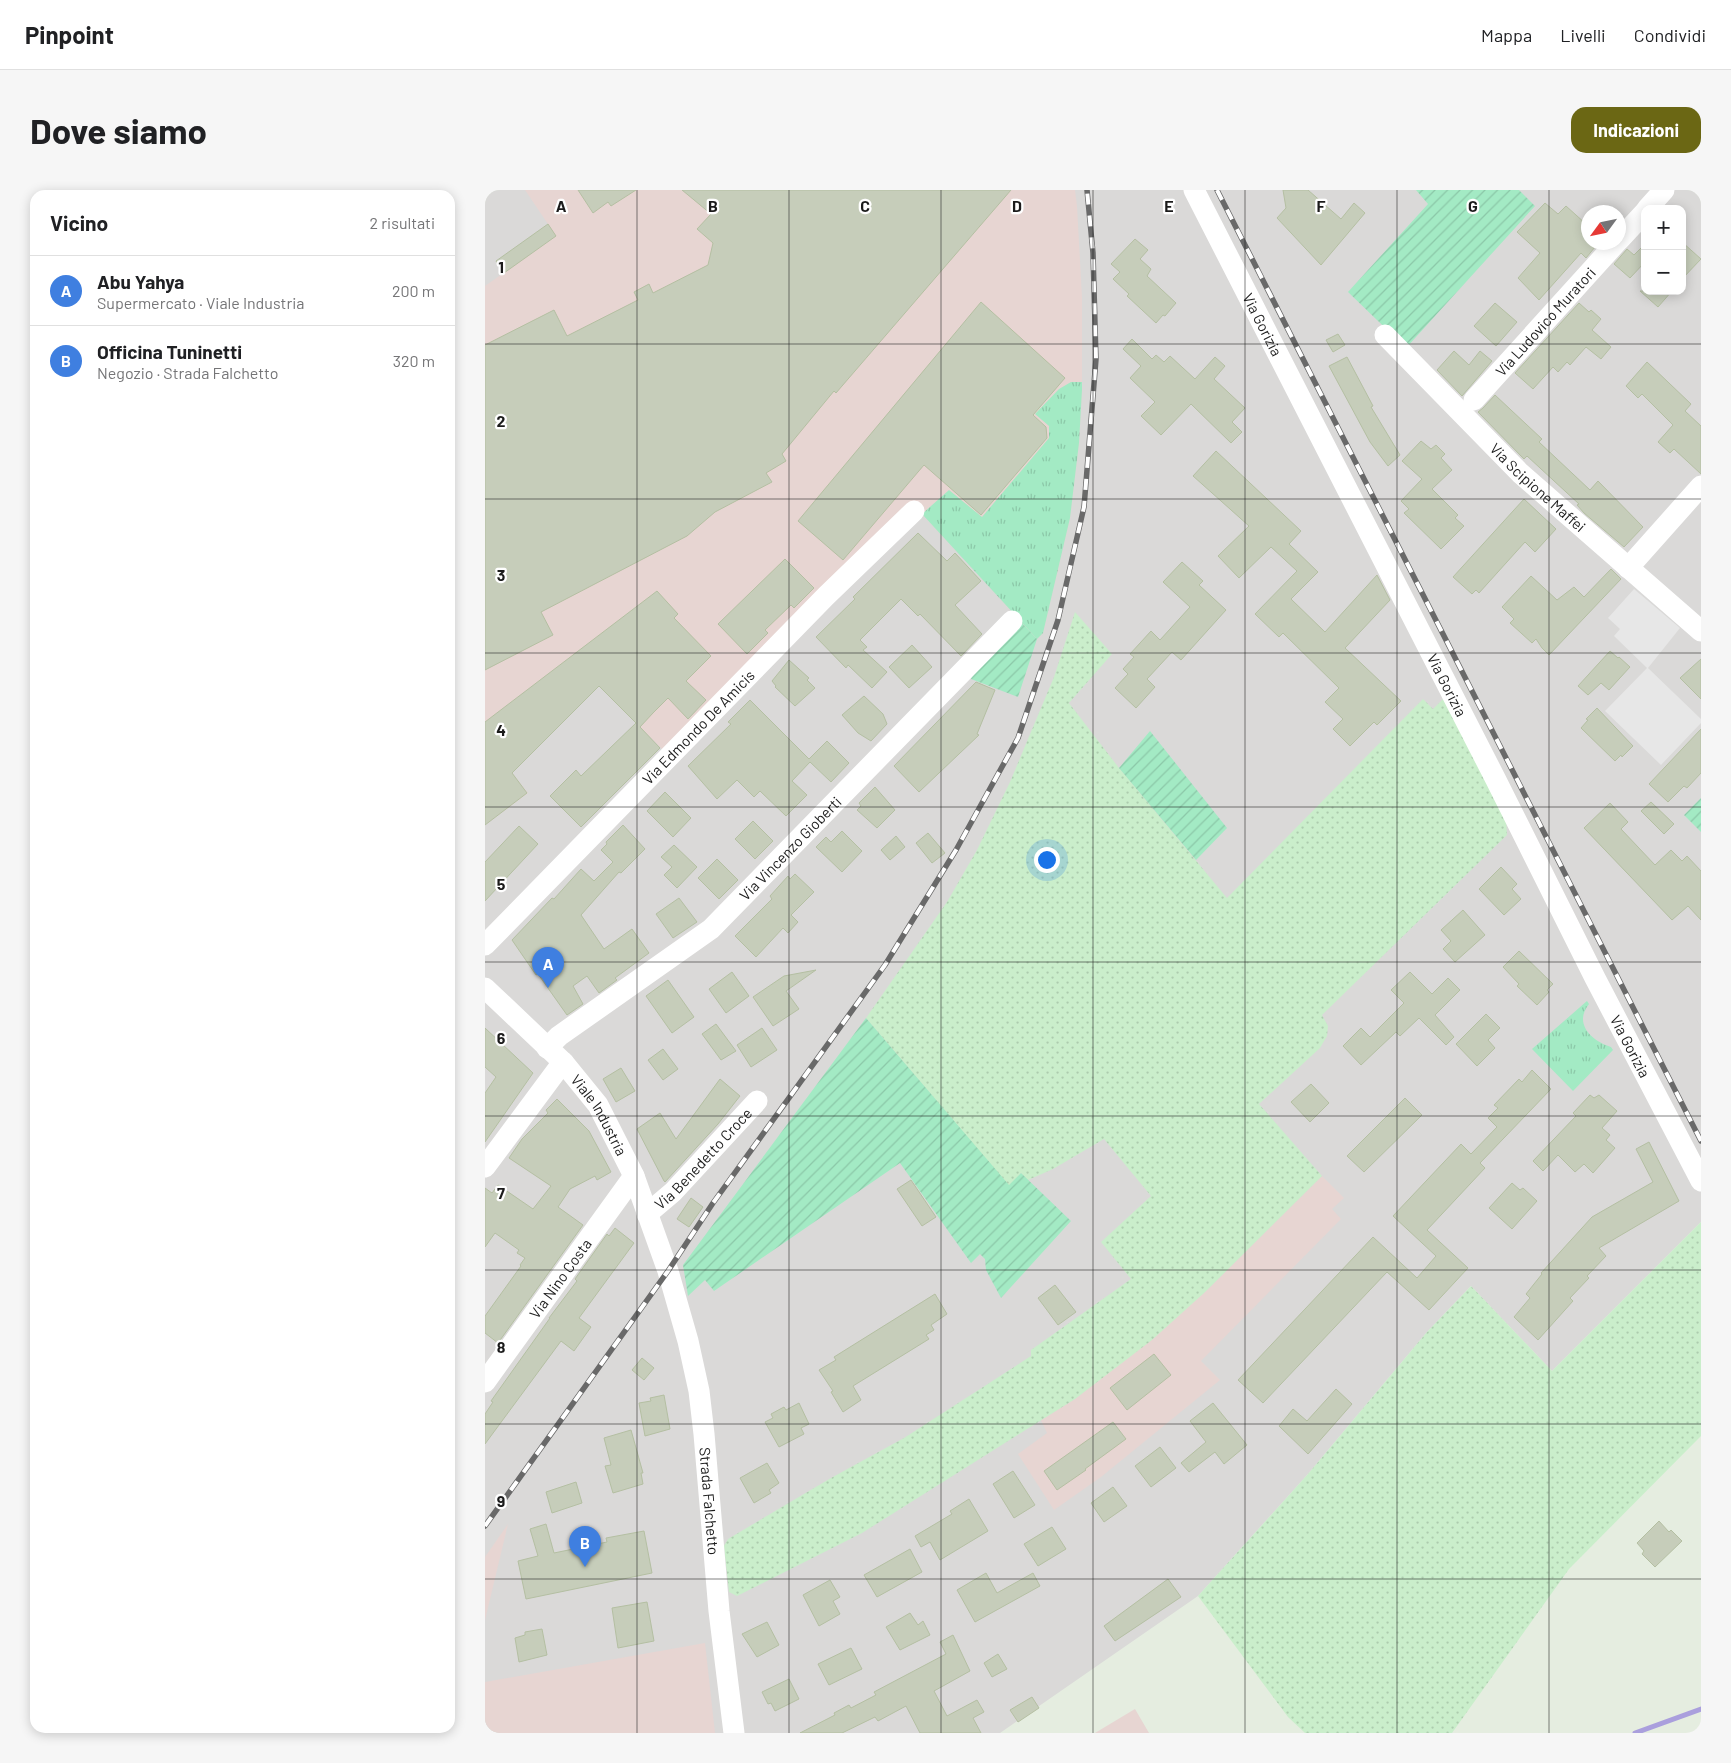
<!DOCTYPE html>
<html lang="it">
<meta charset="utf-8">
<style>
body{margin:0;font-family:Barlow,sans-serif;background:#f6f6f6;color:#202124}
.controls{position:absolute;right:15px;top:15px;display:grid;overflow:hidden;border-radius:10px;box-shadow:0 2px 12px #0003}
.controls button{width:45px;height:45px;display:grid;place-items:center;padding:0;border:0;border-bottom:1px solid #e0e0e0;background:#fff;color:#202124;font:25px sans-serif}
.compass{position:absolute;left:1096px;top:15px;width:45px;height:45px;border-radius:50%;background:#fff;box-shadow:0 2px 12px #0003;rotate:237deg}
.you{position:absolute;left:561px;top:669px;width:18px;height:18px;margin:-12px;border:4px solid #fff;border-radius:50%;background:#1a73e8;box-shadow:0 0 0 8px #1a73e833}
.badge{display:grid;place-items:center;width:32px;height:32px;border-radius:50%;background:#6b6714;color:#fff;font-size:16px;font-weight:700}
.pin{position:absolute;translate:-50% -41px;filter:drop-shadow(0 1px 2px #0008)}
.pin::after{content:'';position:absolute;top:26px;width:18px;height:15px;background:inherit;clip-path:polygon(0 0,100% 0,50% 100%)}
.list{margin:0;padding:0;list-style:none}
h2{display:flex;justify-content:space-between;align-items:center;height:65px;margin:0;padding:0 20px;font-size:21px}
h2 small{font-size:16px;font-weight:400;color:#757577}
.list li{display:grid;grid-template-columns:32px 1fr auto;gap:15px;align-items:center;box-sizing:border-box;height:70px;padding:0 20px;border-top:1px solid #e0e0e0}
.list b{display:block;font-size:19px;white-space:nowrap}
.list p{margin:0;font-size:16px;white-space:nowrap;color:#757577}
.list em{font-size:16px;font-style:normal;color:#757577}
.map{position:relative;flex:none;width:1216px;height:1543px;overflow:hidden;border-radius:15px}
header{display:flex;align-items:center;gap:30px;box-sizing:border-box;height:70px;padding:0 25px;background:#fff;border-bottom:1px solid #e0e0e0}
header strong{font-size:24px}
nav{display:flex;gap:28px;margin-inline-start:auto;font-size:18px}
.intro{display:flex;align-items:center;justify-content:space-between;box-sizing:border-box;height:120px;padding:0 30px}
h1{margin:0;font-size:35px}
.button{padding:12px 22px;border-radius:15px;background:#6b6714;color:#fff;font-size:18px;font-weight:700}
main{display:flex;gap:30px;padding:0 30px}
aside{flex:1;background:#fff;border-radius:15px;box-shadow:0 2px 12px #0003}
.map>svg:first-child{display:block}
.residential{fill:#dad9d8;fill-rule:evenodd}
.industrial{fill:#e7d5d2}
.farmland{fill:url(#farmland-dots)}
.grass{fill:url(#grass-tufts)}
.garden{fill:url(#garden-furrows)}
.parking{fill:#e7e7e7}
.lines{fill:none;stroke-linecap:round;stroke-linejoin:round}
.stream{stroke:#aa9fdd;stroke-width:5}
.building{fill:#c6cdba;stroke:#b4bfa2}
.street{stroke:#fff;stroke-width:21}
.rail-casing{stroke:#696969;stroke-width:5.5}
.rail{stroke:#fff;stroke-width:4;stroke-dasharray:11;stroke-linecap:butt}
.grid{fill:none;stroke:#1b1b1b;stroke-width:1;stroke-opacity:0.55}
.labels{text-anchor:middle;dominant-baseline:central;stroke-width:4.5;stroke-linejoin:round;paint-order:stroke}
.street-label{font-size:15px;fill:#1b1b1b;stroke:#fff}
.grid-label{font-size:16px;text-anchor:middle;font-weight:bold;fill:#1b1b1b;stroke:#fff;stroke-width:4.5;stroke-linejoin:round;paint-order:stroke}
</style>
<header>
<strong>Pinpoint</strong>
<nav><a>Mappa</a><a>Livelli</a><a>Condividi</a></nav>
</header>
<div class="intro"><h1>Dove siamo</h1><a class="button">Indicazioni</a></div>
<main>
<aside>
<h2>Vicino<small>2 risultati</small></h2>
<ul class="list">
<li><span class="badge" style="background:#3f7fe0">A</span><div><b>Abu Yahya</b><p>Supermercato · Viale Industria</p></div><em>200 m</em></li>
<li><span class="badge" style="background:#3f7fe0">B</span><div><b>Officina Tuninetti</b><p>Negozio · Strada Falchetto</p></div><em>320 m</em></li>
</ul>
</aside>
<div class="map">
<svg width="1216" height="1543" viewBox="0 0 1216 1543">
<defs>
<pattern id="farmland-dots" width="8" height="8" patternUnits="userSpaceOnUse" patternTransform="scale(1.25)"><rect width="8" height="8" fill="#caeecb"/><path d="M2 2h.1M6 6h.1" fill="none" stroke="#adccae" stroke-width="1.8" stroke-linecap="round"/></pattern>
<pattern id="grass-tufts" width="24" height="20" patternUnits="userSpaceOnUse" patternTransform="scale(1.25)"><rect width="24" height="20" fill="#a3eac4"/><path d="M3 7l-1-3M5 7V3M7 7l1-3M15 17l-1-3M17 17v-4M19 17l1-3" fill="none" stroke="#8cc8a8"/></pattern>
<pattern id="garden-furrows" width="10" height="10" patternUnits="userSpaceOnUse" patternTransform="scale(1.25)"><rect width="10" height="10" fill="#a3eac4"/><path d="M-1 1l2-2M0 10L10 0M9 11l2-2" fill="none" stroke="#8cc8a8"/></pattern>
</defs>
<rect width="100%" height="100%" fill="#e5ede0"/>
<path class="residential" d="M0 0H1216V1032L1067 1181 986 1096 942 1142 823 1284 713 1406 515 1543H0ZM1160 19H1197V101H1160ZM1104 22H1134V52H1104Z"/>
<g class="industrial">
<polygon points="40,0 590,0 592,16 597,107 597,200 594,253 585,328 558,443 552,449 426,312 179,561 114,496 27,583 43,603 0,635 0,96 71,46"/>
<polygon points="837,986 859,1008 847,1019 856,1029 716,1171 735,1190 616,1287 569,1320 533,1264 562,1243 556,1230 590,1209 719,1103"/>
<polygon points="23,1334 0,1430 0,1367"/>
<polygon points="220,1453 230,1543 0,1543 0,1492"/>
<polygon points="650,1519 664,1543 610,1543"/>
</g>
<g class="farmland">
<polygon points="590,422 627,464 584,513 634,578 742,708 938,509 948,519 959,508 1021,629 1022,645 837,825 843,836 842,846 835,858 774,914 837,986 719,1103 667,1150 590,1209 377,1343 252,1406 244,1402 239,1356 243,1349 346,1288 419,1248 546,1166 546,1160 646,1089 616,1052 666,1006 619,949 568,979 543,990 536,983 524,996 381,828 462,712 492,660 525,592 569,487"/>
<polygon points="1216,1032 1216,1246 1084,1379 967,1543 820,1543 803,1527 713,1406 823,1284 942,1142 986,1096 1067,1181"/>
</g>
<g class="grass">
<polygon points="586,192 597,192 597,200 594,253 585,328 558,443 552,449 437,324 464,300 497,327 564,248 564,236 550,224 574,199"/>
<path d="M1102 811 1104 814C1088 834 1107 851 1126 857L1128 860 1088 901 1047 859Z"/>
</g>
<g class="garden">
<polygon points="931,0 1034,0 1050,16 921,158 863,102 943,14"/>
<polygon points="537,433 552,449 533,507 486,489 488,481"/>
<polygon points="665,541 742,638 711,670 634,578"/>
<polygon points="1216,608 1216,642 1199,625"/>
<polygon points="381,828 524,995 536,983 586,1031 516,1108 501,1080 500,1069 495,1064 486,1073 415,973 229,1101 220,1090 203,1106 198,1075"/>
</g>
<polygon class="parking" points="1149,399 1195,438 1163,478 1216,529 1216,533 1176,575 1120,521 1162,478 1129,446 1135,439 1123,428"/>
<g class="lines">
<polyline class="stream" points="1150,1543 1216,1519"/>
</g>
<g class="building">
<polygon points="93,0 151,0 126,16 123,12 108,23"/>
<polygon points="197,0 526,0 351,203 349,201 297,264 301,271 281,283 287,292 230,322 202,346 56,422 68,445 0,480 0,155 69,120 82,146 153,110 149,102 164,94 168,103 223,75 228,53 212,39 226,24"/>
<polygon points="798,0 823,0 856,29 869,13 880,23 836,75 792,28 801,18"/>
<polygon points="1060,13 1073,24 1081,16 1101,34 1097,38 1104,44 1104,52 1110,57 1101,68 1096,63 1054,110 1033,88 1055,63 1032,42"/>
<polygon points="63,34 71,46 19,83 11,71"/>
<polygon points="650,49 663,60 655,69 666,79 662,86 691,113 680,126 678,125 671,133 642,106 644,104 628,89 635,82 626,74"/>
<polygon points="1197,52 1216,69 1197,89"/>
<polygon points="1160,54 1160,72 1145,88 1129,74 1142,59 1149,65"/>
<polygon points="1155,101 1187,101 1173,117"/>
<polygon points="496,112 580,188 548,225 561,237 562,248 496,325 439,275 358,370 313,331"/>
<polygon points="1010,113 1032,132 1011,156 989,136"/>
<polygon points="1094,113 1104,122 1106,120 1116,129 1107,140 1126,157 1116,169 1101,157 1085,175 1082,172 1073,182 1068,177 1048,199 1030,183"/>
<polygon points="853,144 860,155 848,162 841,150"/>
<polygon points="647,149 667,169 671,165 679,172 685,166 710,189 730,167 740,176 729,189 760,218 747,232 757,242 746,253 706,214 676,245 656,226 670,212 645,188 656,176 638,159"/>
<polygon points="969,161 984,175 995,161 1007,171 977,206 952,180"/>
<polygon points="862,167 888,216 886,217 915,265 903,276 885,252 844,176"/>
<polygon points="1162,172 1206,214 1200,221 1216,236 1216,284 1189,259 1185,263 1173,252 1188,235 1157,204 1153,208 1141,196"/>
<polygon points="1010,205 1057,249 1054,252 1105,300 1113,291 1158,337 1139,357 1099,323 1092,315 1094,314 1042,266 1039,269 1037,267 993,222 998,218"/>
<polygon points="936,251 946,259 951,255 960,264 956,268 967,280 947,299 973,325 970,328 979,336 956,359 919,323 924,319 916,311 937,289 917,271"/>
<polygon points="731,261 816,341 804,354 833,382 806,409 840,442 892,385 905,410 860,458 916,511 892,535 889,532 865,556 848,539 858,529 840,512 854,498 798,443 794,447 770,424 812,381 786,357 754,388 733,366 764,336 708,286"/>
<polygon points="1039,309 1071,339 1050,362 1040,352 994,403 991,400 987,404 968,387"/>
<polygon points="433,343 462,371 470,363 496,391 470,415 497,444 476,466 435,424 433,426 416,409 375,450 382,457 378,460 402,482 387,498 363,475 361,478 331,447 370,409 368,407"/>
<polygon points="300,369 329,398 309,418 306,415 280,440 283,443 262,464 233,434"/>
<polygon points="697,372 718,391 714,395 741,420 696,470 687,462 662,489 670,497 651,518 630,498 643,484 638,479 649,467 645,464 666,441 675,450 705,417 678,392"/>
<polygon points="1126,379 1136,389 1064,465 1057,458 1051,449 1047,453 1025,433 1029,429 1017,417 1046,386 1072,410 1089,397 1099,407"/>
<polygon points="172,401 193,424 189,428 226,466 201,491 221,510 203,529 183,508 168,523 155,537 175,558 96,637 65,606 91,580 96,586 151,533 114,496 27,583 42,603 0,635 0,532"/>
<polygon points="427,455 447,477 424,498 404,477"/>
<polygon points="1125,461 1133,468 1134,467 1145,477 1124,500 1116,493 1103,505 1093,496"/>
<polygon points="1216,469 1216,509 1195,488"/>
<polygon points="304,470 324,488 322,490 330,498 310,516 290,497 291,496 287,491"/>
<polygon points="491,492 510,500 492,544 494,545 434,602 409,576"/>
<polygon points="379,506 398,524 402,534 386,551 373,543 357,525"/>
<polygon points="265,510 324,569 342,551 364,573 346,592 325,572 307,591 322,605 301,626 275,601 269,607 252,590 232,609 203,576 246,534 243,532"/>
<polygon points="1112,518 1148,556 1137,567 1136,565 1130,571 1096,538 1103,530 1101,529"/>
<polygon points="1216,539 1216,583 1202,598 1199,596 1183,612 1164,594"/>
<polygon points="390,597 410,620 392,638 372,620 376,616 374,613"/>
<polygon points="180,602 206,628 188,647 162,621"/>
<polygon points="1166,612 1189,634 1179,644 1156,621"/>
<polygon points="1125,613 1143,632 1136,639 1170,675 1186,660 1197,671 1202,666 1216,681 1216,730 1203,716 1187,730 1099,638"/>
<polygon points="268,631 288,651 270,669 250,649"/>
<polygon points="138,635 160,659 136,683 134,682 96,725 119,759 147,739 164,763 130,788 132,790 114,803 102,786 88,796 98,814 82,825 53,784 51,785 27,750 67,708 69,709 96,679 109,691 128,672 116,660 122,654 121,652"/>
<polygon points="34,636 53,654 0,711 0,672"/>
<polygon points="357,641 377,661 357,682 331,657 341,647 346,652"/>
<polygon points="443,643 460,663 447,673 431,653"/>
<polygon points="411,646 420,657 405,670 396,660"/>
<polygon points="189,655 212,677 192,698 179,685 187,677 176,667"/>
<polygon points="232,669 253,690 234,709 213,688"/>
<polygon points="1016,677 1032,694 1027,699 1036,709 1019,725 994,699"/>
<polygon points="310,684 329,702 306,725 313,732 303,743 298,738 271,767 250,746 287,709 285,706 303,686 305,689"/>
<polygon points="194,708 212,732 188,748 171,724"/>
<polygon points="978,720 1000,745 970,772 958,759 966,751 956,740"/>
<polygon points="1034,761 1068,794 1062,800 1064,802 1052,815 1032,796 1034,794 1018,777"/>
<polygon points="331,780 301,801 314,819 288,836 268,807 299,786"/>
<polygon points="247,782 264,806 241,823 224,799"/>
<polygon points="925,782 947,804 963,788 975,800 950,825 969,847 961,855 934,828 915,846 911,842 876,875 858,856 876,838 885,847 919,813 906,800"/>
<polygon points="183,790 209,827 187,843 161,806"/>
<polygon points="1001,824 1015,838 1003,850 1010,858 992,876 971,854"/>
<polygon points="231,834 251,861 236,870 217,844"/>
<polygon points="0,838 48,883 0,952 0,903 11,887 0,877"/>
<polygon points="277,838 292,860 266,877 252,855"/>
<polygon points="178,859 193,879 178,890 163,870"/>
<polygon points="136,878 150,901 131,912 118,889"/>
<polygon points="1047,880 1066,899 995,973 1000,978 942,1040 983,1078 944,1120 902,1082 778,1213 753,1190 888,1047 932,1088 951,1066 908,1026 976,954 986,964 1012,937 1003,928 1013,918 1009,915 1034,889 1037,892"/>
<polygon points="235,889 255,906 233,934 180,992 179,991 152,939 175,923 191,949"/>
<polygon points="826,894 844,913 825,932 806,912"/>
<polygon points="1105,905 1109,908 1114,905 1132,921 1117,938 1125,945 1121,950 1130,958 1108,983 1099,974 1090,982 1073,965 1058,981 1048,971 1091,926 1088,923"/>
<polygon points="920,908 937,925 879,982 862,966"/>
<polygon points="72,909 104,941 126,982 112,990 110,986 85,999 73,1017 98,1035 13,1153 0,1143 0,1126 36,1076 35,1075 40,1068 32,1063 34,1060 10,1043 0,1057 0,998 7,1003 13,995 48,1019 66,996 24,968 37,949 63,923 61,920"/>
<polygon points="1164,952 1194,1011 1114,1058 1121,1066 1102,1086 1104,1088 1085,1108 1088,1111 1053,1150 1029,1127 1045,1108 1041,1104 1057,1084 1056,1083 1107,1027 1168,992 1151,959"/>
<polygon points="426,990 451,1027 437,1036 412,999"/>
<polygon points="1027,993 1035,1000 1038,998 1052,1011 1027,1039 1004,1018"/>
<polygon points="206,1008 218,1017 204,1037 192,1029"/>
<polygon points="130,1038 149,1053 94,1128 106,1137 89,1161 76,1151 0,1254 0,1224 8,1212 6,1211 65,1128 64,1128 92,1091 90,1089 122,1044 124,1046"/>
<polygon points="570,1095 591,1122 573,1135 553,1108"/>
<polygon points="450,1104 462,1124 446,1135 449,1140 441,1145 444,1149 368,1196 376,1210 358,1222 346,1202 348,1201 334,1180 351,1170 349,1167"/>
<polygon points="669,1164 686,1185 642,1220 625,1198"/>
<polygon points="157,1168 169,1178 159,1190 147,1180"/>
<polygon points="851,1199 867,1214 823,1264 794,1236 808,1219 822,1231"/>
<polygon points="179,1205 185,1239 160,1246 154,1213 166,1211 165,1208"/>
<polygon points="314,1213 324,1234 316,1238 319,1244 294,1257 280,1232 288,1228 286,1224 299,1217 301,1220"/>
<polygon points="728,1213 762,1255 739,1274 730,1262 704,1282 696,1273 721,1252 705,1231"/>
<polygon points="628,1232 641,1249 600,1279 601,1280 572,1300 559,1281"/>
<polygon points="146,1240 158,1283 156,1283 158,1294 128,1303 120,1276 126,1275 119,1248"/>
<polygon points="675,1257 691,1278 666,1297 650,1276"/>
<polygon points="282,1273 294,1293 284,1300 286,1303 269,1313 255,1288"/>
<polygon points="528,1281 550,1315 529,1328 508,1294"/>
<polygon points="91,1292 97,1313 67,1323 61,1302"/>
<polygon points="628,1297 642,1316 619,1332 606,1313"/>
<polygon points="484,1309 503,1341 455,1370 445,1352 436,1357 430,1346 467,1324 465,1321"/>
<polygon points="1174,1331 1184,1342 1186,1340 1197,1351 1170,1377 1157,1364 1159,1361 1152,1353"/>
<polygon points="61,1334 69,1363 122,1352 121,1348 159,1341 167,1383 41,1409 33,1371 53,1366 45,1339"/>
<polygon points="567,1337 581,1359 553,1376 539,1354"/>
<polygon points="425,1359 437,1382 392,1407 379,1385"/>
<polygon points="501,1383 512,1403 548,1383 555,1396 490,1432 472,1400"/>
<polygon points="683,1389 696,1407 630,1451 619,1436"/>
<polygon points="345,1390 355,1407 348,1411 355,1424 334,1436 318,1405"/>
<polygon points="162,1412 169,1451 133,1458 127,1418"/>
<polygon points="425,1423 433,1435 438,1431 445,1445 415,1460 401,1437"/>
<polygon points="282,1432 294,1455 272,1467 257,1444"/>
<polygon points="57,1439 62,1465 34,1472 30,1448 40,1445 40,1442"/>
<polygon points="468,1445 485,1481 449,1501 462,1526 492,1510 499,1522 488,1528 496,1543 435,1543 421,1516 393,1531 390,1527 357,1543 315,1543 350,1525 349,1523 364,1515 366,1518 391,1505 389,1502 461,1464 455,1452"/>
<polygon points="366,1458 377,1479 344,1495 333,1474"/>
<polygon points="513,1464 522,1479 507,1487 499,1473"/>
<polygon points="304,1489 314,1509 290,1521 286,1513 283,1514 277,1502"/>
<polygon points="547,1507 554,1518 533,1532 525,1520"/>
</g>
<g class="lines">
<g class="street">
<path id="s1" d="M709 0 1011 590 1110 788 1216 991"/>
<polyline points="1162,19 1179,0"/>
<polyline points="1134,50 1160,22"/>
<path id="s2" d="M900 145 1035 283 1216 441"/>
<path id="s3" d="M989 210 1132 52"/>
<polyline points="1143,378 1216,296"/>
<path id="s4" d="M0 755 341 406 429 321"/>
<path id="s5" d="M0 798 78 872 113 915 149 986 183 1081 203 1151 214 1201 219 1244 234 1421 249 1543"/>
<path id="s6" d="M62 858 74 846 226 739 527 431"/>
<polyline points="0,977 78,872"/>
<path id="s7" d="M162 1024 188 1002 272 911"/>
<path id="s8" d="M0 1192 149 986"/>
</g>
<defs>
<g id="rail">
<polyline points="732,0 1216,951"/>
<polyline points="0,1336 183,1081 228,1013 400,775 471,660 533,548 573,430 599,317 611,169 608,63 602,0"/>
</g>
</defs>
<use href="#rail" class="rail-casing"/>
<use href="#rail" class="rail"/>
</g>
<path class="grid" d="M152 0V1543M304 0V1543M456 0V1543M608 0V1543M760 0V1543M912 0V1543M1064 0V1543M0 154H1216M0 309H1216M0 463H1216M0 617H1216M0 772H1216M0 926H1216M0 1080H1216M0 1234H1216M0 1389H1216"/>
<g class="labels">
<g class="street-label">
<text stroke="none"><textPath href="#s3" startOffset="106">Via Ludovico Muratori</textPath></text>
<text stroke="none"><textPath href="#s1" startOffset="151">Via Gorizia</textPath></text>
<text stroke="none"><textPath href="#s2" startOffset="216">Via Scipione Maffei</textPath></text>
<text stroke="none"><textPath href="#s1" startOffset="556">Via Gorizia</textPath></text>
<text stroke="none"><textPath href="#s4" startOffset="305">Via Edmondo De Amicis</textPath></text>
<text stroke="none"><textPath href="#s6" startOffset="316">Via Vincenzo Gioberti</textPath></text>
<text stroke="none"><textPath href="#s1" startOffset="961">Via Gorizia</textPath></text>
<text stroke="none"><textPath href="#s5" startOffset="172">Viale Industria</textPath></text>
<text stroke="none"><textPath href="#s7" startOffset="79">Via Benedetto Croce</textPath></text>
<text stroke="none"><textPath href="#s8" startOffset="128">Via Nino Costa</textPath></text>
<text stroke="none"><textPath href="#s5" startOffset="578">Strada Falchetto</textPath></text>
</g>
</g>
<g class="grid-label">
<text x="76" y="22">A</text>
<text x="228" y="22">B</text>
<text x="380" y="22">C</text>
<text x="532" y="22">D</text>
<text x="684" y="22">E</text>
<text x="836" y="22">F</text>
<text x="988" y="22">G</text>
<text x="16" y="83">1</text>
<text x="16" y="237">2</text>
<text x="16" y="391">3</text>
<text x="16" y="546">4</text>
<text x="16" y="700">5</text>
<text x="16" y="854">6</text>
<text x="16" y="1009">7</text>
<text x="16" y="1163">8</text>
<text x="16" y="1317">9</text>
</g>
</svg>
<div class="controls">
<button>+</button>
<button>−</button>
</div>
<svg class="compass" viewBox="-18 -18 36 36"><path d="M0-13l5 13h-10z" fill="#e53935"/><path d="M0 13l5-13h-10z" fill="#757577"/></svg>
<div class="you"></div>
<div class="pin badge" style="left:63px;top:798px;background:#3f7fe0">A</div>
<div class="pin badge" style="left:100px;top:1377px;background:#3f7fe0">B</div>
</div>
</main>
